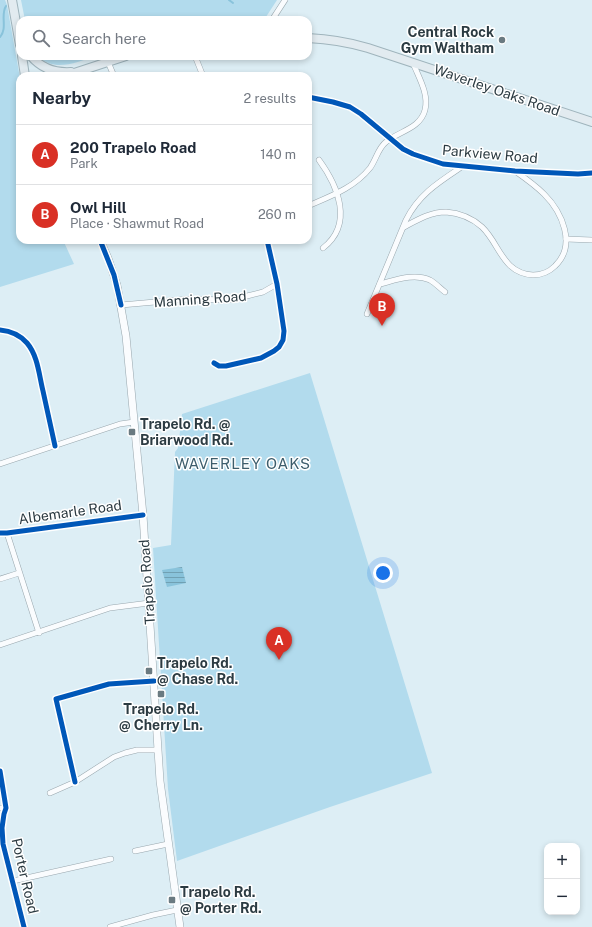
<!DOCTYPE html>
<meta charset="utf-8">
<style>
body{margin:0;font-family:"Public Sans",sans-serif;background:#f2f2f3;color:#1f2937}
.controls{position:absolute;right:12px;bottom:12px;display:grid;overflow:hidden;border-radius:8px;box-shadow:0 2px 6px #0003}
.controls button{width:36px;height:36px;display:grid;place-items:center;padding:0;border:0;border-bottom:1px solid #e0e1e3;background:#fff;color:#1f2937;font:20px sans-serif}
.you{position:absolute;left:383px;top:573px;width:14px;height:14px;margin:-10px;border:3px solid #fff;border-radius:50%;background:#1a73e8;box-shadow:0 0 0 6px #1a73e833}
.badge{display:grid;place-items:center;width:26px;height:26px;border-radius:50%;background:#d93025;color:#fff;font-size:13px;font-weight:700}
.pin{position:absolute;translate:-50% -33px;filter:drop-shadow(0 1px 2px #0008)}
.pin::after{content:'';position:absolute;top:21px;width:14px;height:12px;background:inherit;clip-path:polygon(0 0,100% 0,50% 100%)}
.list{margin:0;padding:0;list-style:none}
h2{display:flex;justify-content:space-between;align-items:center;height:52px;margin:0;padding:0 16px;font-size:17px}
h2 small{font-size:13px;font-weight:400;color:#747a83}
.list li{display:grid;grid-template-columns:26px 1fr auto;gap:12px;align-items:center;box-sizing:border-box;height:60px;padding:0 16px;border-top:1px solid #e0e1e3}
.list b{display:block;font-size:15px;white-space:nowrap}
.list p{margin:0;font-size:13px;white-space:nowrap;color:#747a83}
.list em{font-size:13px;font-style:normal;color:#747a83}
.icon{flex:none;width:22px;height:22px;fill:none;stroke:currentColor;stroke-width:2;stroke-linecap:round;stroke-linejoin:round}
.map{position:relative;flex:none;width:592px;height:927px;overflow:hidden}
.search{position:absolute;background:#fff;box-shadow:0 2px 6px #0003;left:16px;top:16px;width:296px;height:44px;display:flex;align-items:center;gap:10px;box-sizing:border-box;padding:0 14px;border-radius:12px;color:#747a83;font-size:15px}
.panel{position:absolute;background:#fff;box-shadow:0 2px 6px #0003;left:16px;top:72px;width:296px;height:172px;border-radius:12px}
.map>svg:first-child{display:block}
.park{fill:#b2dbed}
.water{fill:url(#water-rules)}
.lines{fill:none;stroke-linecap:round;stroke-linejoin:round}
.stream{stroke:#89c3db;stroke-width:2}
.street-casing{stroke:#99a7ae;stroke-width:6}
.secondary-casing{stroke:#99a7ae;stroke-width:8}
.primary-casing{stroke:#9fb4bc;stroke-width:10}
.street{stroke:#fafcfe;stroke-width:5}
.secondary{stroke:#fafcfe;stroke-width:7}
.primary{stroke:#e2ebf0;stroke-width:8}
.cycleway-casing{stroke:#fff;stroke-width:8}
.cycleway{stroke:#0057b8;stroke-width:5}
.poi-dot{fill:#6a7a81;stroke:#fff;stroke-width:1.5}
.labels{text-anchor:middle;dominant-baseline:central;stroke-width:3;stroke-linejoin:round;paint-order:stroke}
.poi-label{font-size:14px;font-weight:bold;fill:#2c3b42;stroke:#fff;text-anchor:start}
.street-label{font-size:14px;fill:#2c3b42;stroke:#fff}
.neighbourhood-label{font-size:15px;letter-spacing:1px;fill:#3c5d6c;stroke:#fff}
</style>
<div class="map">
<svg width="592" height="927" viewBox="0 0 592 927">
<defs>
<pattern id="water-rules" width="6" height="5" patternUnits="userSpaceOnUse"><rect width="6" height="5" fill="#89c3db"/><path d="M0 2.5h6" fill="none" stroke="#70a0b3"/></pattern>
</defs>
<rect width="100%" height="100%" fill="#ddeef5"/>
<g class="park">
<polygon points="0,0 5,0 7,5 20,78 20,240 63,240 74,264 0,287"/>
<polygon points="21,0 277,0 264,20 25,20"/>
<path d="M38 56H96C76 62 55 73 38 56Z"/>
<polygon points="310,373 432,773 330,807 177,861 168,789 153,548 171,545 175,452 178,448 182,414"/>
</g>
<polygon class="water" points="182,567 186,583 167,587 162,570"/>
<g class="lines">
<g class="stream">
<polyline points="229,0 233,3"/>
<path d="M0 37C8 28 0 15 6 6"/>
</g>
<defs>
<g id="street">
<polyline points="272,20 285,0"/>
<polyline points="195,56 203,76"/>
<polyline points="108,62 114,76"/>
<polyline points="308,97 333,102 350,107 361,114 403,149 413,154 443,164 515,171 578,174 592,173"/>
<path d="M319 160C338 186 354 224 323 248"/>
<path d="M308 206C331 196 354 188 370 168 376 160 378 148 386 142 399 131 420 129 425 110 429 94 419 78 413 63"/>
<path d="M404 227C417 220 430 212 446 212 459 213 472 218 482 227 500 244 502 273 533 275 541 275 549 272 555 266 577 245 562 212 544 194 535 185 525 178 515 171"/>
<polyline points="566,239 592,240"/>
<path d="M380 284C396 280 414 273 430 280 435 283 440 288 445 292"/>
<polyline points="121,305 189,299 228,300 247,296 263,292 277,284"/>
<path d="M367 314 406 220C419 194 439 182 463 166"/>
<path d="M0 330C11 331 20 335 27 343 38 356 39 375 43 391 47 409 51 427 55 446"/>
<polyline points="214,363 219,366 226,366 261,358 274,351 279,347 283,340 284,331 277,284 267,240"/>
<polyline points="0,464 120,424 134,422"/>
<polyline points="0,533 7,533 143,515"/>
<polyline points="7,533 39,633"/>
<polyline points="0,579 19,573"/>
<polyline points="0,645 110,608 149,603"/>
<polyline points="0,771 6,808 4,814 2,828 3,844 24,927"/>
<polyline points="75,782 56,699 109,684 154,681"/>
<polyline points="50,793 75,782 114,757 125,753 137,750 158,750"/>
<polyline points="0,808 6,808"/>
<polyline points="135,851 168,844"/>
<polyline points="13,881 111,859"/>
<polyline points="110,927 153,915 177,910"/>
</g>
<polyline id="secondary" points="100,240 108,258 117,285 126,336 143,515 160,781 180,927"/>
<g id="primary">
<polyline points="12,0 20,45"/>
<path d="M308 38C329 39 348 42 368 48L592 122"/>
<polyline points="22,56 25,76"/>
<path d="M31 56C41 68 55 73 71 72"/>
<polyline points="65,76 126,56"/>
</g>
</defs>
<use href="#street" class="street-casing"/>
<use href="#secondary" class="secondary-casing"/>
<use href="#primary" class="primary-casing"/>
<use href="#street" class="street"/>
<use href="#secondary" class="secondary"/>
<use href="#primary" class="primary"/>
<defs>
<g id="cycleway">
<polyline points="308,97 333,102 350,107 361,114 403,149 413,154 443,164 515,171 578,174 592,173"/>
<polyline points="100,240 114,275 121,305"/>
<path d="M0 330C11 331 20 335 27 343 38 356 39 375 43 391 47 409 51 427 55 446"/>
<polyline points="214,363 219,366 226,366 261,358 274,351 279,347 283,340 284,331 277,284 267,240"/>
<polyline points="0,533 7,533 143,515"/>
<polyline points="0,771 6,808 4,814 2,828 3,844 24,927"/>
<polyline points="75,782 56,699 109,684 154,681"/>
</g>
</defs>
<use href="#cycleway" class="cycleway-casing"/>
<use href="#cycleway" class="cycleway"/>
</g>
<g class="poi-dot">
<circle cx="502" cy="40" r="4"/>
<rect x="128" y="428" width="8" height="8" rx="2"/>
<rect x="145" y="667" width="8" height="8" rx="2"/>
<rect x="157" y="690" width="8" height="8" rx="2"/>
<rect x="168" y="896" width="8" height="8" rx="2"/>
</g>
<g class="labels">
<g class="poi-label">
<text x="494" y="32" text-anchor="end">Central Rock<tspan x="494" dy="16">Gym Waltham</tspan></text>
<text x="140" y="424">Trapelo Rd. @<tspan x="140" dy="16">Briarwood Rd.</tspan></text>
<text x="157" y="663">Trapelo Rd.<tspan x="157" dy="16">@ Chase Rd.</tspan></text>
<text x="161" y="709" text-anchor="middle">Trapelo Rd.<tspan x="161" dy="16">@ Cherry Ln.</tspan></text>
<text x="180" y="892">Trapelo Rd.<tspan x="180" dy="16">@ Porter Rd.</tspan></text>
</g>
<g class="street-label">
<text transform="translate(497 90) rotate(19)">Waverley Oaks Road</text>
<text transform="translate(490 154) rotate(5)">Parkview Road</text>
<text transform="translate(200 299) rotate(-4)">Manning Road</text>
<text transform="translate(70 512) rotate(-8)">Albemarle Road</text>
<text transform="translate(147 582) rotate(-94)">Trapelo Road</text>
<text transform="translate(25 876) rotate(77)">Porter Road</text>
</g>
<g class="neighbourhood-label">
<text x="243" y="463">WAVERLEY OAKS</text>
</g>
</g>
</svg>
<div class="controls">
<button>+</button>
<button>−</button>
</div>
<div class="you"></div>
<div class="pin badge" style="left:279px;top:660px">A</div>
<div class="pin badge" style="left:382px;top:326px">B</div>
<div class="search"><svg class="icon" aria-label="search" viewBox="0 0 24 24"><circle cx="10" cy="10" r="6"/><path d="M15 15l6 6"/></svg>Search here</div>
<section class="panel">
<h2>Nearby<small>2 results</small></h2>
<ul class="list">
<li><span class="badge">A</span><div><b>200 Trapelo Road</b><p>Park</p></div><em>140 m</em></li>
<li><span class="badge">B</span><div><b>Owl Hill</b><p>Place · Shawmut Road</p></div><em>260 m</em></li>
</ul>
</section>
</div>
